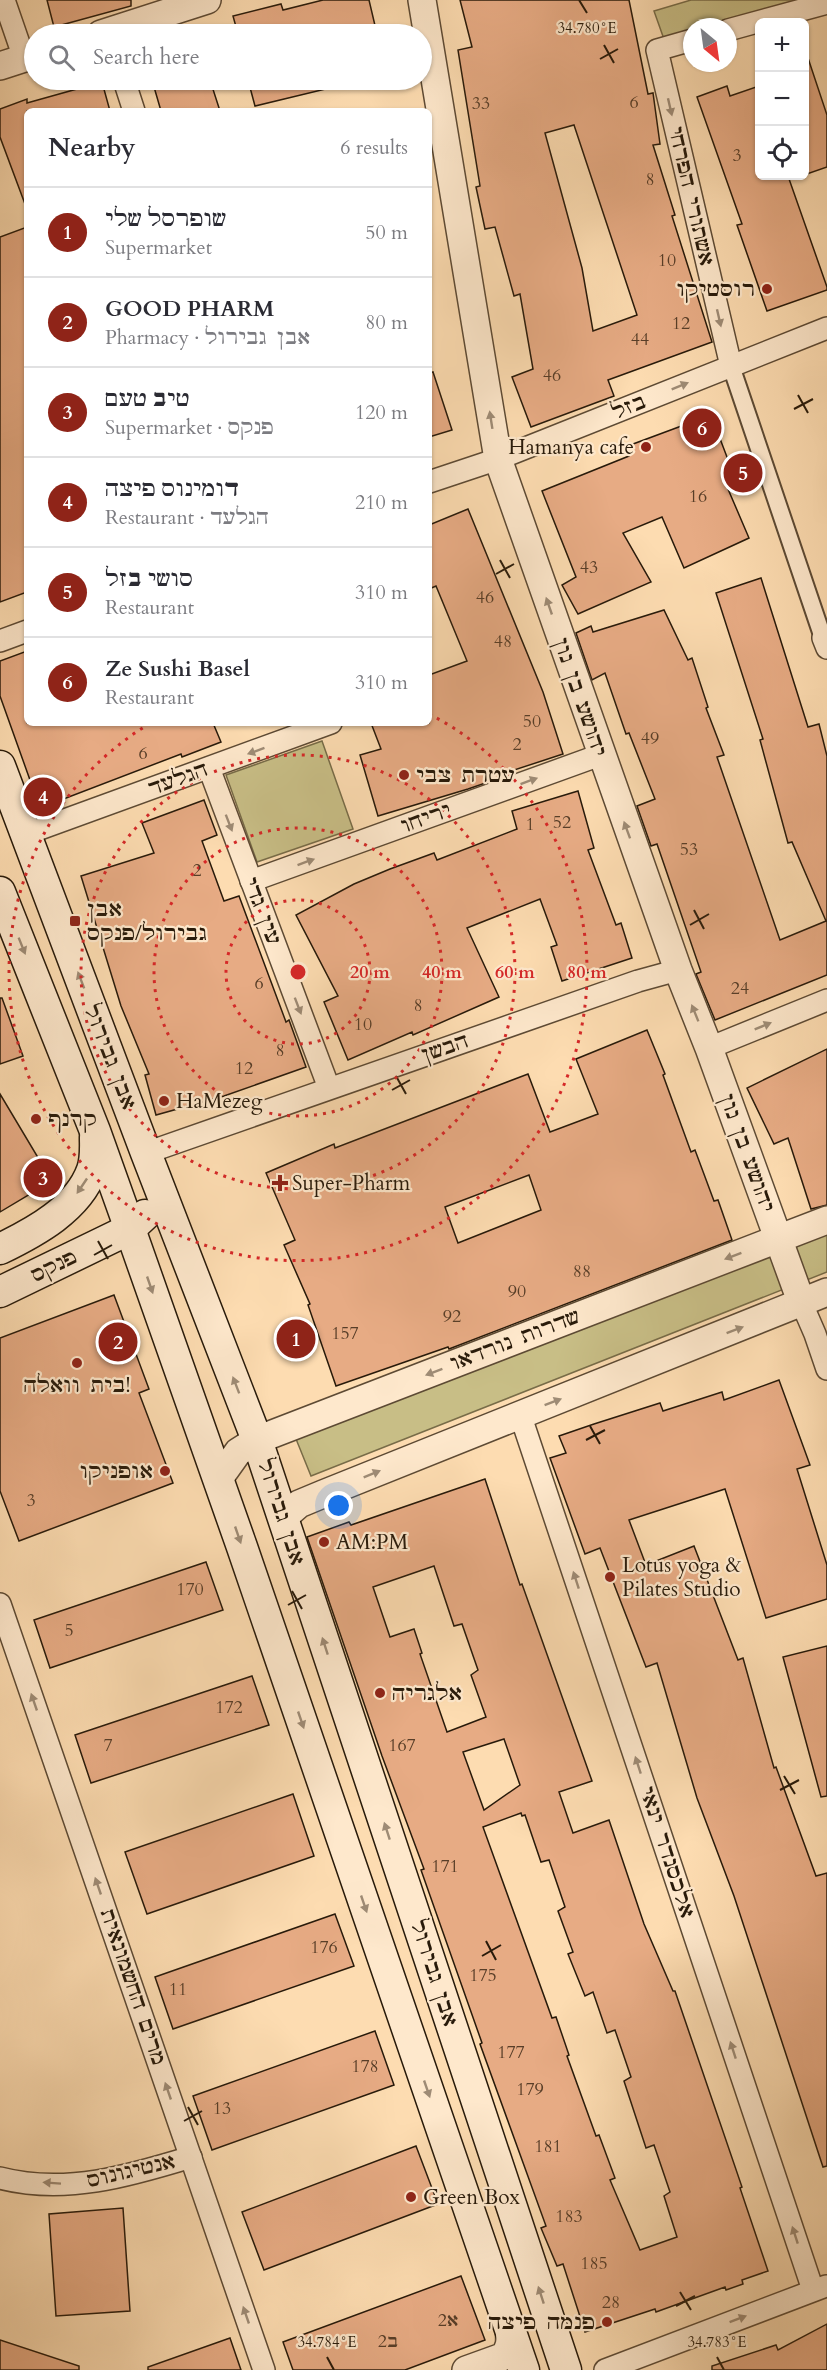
<!DOCTYPE html>
<meta charset="utf-8">
<style>
body{margin:0;font-family:Cardo,"Frank Ruhl Libre",serif;background:#f7f7f7;color:#2b2b33}
.controls{position:absolute;right:18px;top:18px;display:grid;overflow:hidden;border-radius:9px;box-shadow:0 2px 4px #0004}
.controls button{width:54px;height:54px;display:grid;place-items:center;padding:0;border:0;border-bottom:2px solid #e1e1e2;background:#fff;color:#2b2b33;font:30px sans-serif}
.compass{position:absolute;left:683px;top:18px;width:54px;height:54px;border-radius:50%;background:#fff;box-shadow:0 2px 4px #0004;rotate:151deg}
.you{position:absolute;left:339px;top:1506px;width:21px;height:21px;margin:-15px;border:4px solid #fff;border-radius:50%;background:#1a73e8;box-shadow:0 0 0 9px #1a73e833}
.badge{display:grid;place-items:center;width:39px;height:39px;border-radius:50%;background:#8f2418;color:#fff;font-size:20px;font-weight:700}
.pin{position:absolute;translate:-50% -50%;border:3px solid #fff;box-shadow:0 2px 6px #0006}
.list{margin:0;padding:0;list-style:none}
h2{display:flex;justify-content:space-between;align-items:center;height:78px;margin:0;padding:0 24px;font-size:26px}
h2 small{font-size:20px;font-weight:400;color:#7c7c81}
.list li{display:grid;grid-template-columns:39px 1fr auto;gap:18px;align-items:center;box-sizing:border-box;height:90px;padding:0 24px;border-top:2px solid #e1e1e2}
.list b{display:block;font-size:22px;white-space:nowrap}
.list p{margin:0;font-size:20px;white-space:nowrap;color:#7c7c81}
.list em{font-size:20px;font-style:normal;color:#7c7c81}
.icon{flex:none;width:33px;height:33px;fill:none;stroke:currentColor;stroke-width:2;stroke-linecap:round;stroke-linejoin:round}
.map{position:relative;flex:none;width:827px;height:2370px;overflow:hidden}
.search{position:absolute;background:#fff;box-shadow:0 2px 4px #0004;left:24px;top:24px;width:408px;height:66px;display:flex;align-items:center;gap:15px;box-sizing:border-box;padding:0 21px;border-radius:33px;color:#7c7c81;font-size:22px}
.panel{position:absolute;background:#fff;box-shadow:0 2px 4px #0004;left:24px;top:108px;width:408px;height:618px;border-radius:9px}
.map>svg:first-child{display:block}
.green{fill:#c8be86;stroke:#786c48;stroke-width:1.5}
.building{fill:#e7ab84;stroke:#281a0a;stroke-width:1.5;fill-rule:evenodd}
.lines{fill:none;stroke-linecap:round;stroke-linejoin:round}
.pedestrian-casing{stroke:#5d4a34;stroke-width:20}
.minor-casing{stroke:#5d4a34;stroke-width:24}
.tertiary-casing{stroke:#5d4a34;stroke-width:30}
.secondary-casing{stroke:#281a0a;stroke-width:33}
.pedestrian{stroke:#fee8cc;stroke-width:16}
.minor{stroke:#fee8cc;stroke-width:21}
.tertiary{stroke:#fee8cc;stroke-width:27}
.secondary{stroke:#fee8cc;stroke-width:30}
.oneway{fill:#9e8b75}
.ticks{fill:none;stroke:#281a0a;stroke-width:2}
.ring{fill:none;stroke:#d62828;stroke-width:3;stroke-dasharray:3 6}
.poi-dot{fill:#8f2418;stroke:#fee8cc;stroke-width:2}
.labels{text-anchor:middle;dominant-baseline:central;stroke-width:4.5;stroke-linejoin:round;paint-order:stroke}
.number-label{font-size:18px;fill:#583e28}
.street-label{font-size:21px;fill:#281a0a;stroke:#fee8cc}
.poi-label{font-size:21px;fill:#281a0a;stroke:#fee8cc;text-anchor:start}
.ticks-label{font-size:15px;text-anchor:middle;fill:#281a0a;stroke:#fee8cc;stroke-width:4.5;stroke-linejoin:round;paint-order:stroke}
.centre{fill:#d62828;stroke:#fee8cc;stroke-width:3}
.ring-label{font-size:18px;text-anchor:middle;font-weight:bold;fill:#d62828;stroke:#fee8cc;stroke-width:4.5;stroke-linejoin:round;paint-order:stroke}
</style>
<div class="map">
<svg width="827" height="2370" viewBox="0 0 827 2370">
<rect width="100%" height="100%" fill="#fddcb1"/>
<filter id="stains"><feTurbulence type="fractalNoise" baseFrequency=".00333" numOctaves="4"/><feColorMatrix values="0 0 0 0 .2 0 0 0 0 .09 0 0 0 0 .02 0 0 0 .5 -.17"/></filter>
<radialGradient id="worn" r=".72"><stop offset=".6" stop-color="#630" stop-opacity="0"/><stop offset="1" stop-color="#630" stop-opacity=".3"/></radialGradient>
<g class="green">
<polygon points="691,0 811,0 717,27 692,27 692,34 665,42 654,11"/>
<polygon points="322,741 353,829 257,862 226,775"/>
<polygon points="827,1229 827,1272 311,1476 296,1439"/>
</g>
<g class="building">
<polygon points="47,0 131,0 131,6 54,27"/>
<polygon points="323,0 369,0 377,34 238,34 233,16 281,4 283,10"/>
<path d="M460 0H629L648 94 653 93 660 144 653 145 675 215 672 216 712 342 608 380 614 396 531 427 512 377 533 369 520 294 514 296 495 227 485 229 476 187 480 186 458 50 472 47ZM574 125 637 315 593 331 582 268 545 133Z"/>
<polygon points="808,58 827,115 827,167 804,175 804,59"/>
<polygon points="152,80 210,80 220,111 161,111"/>
<polygon points="248,80 333,80 334,87 255,106"/>
<polygon points="102,82 110,111 27,111 27,204 25,204 0,137 0,109 27,99 27,103"/>
<polygon points="727,86 730,96 759,86 759,176 788,176 827,287 827,290 767,311 737,225 742,224 697,97"/>
<polygon points="27,227 27,592 0,602 0,237"/>
<polygon points="433,372 452,430 429,437 429,373"/>
<polygon points="711,415 738,486 728,489 749,538 684,568 662,517 623,533 651,582 578,614 562,585 576,577 542,491 629,456 625,447"/>
<polygon points="468,509 543,692 563,754 499,775 500,778 468,789 378,816 360,755 381,749 371,723 429,723 429,675 467,661 436,586 429,589 429,525"/>
<polygon points="761,578 808,727 819,724 827,756 827,975 715,1020 696,974 701,972 657,844 651,846 637,806 655,799 629,733 626,734 605,673 592,680 576,633 591,626 593,632 664,610 688,660 692,658 708,707 706,708 724,755 717,757 780,940 826,921 792,842 788,843 760,740 763,739 716,593"/>
<polygon points="27,651 27,723 213,723 221,742 182,757 181,754 40,808 0,696 0,661"/>
<polygon points="578,791 594,848 588,850 616,925 621,923 632,958 562,981 551,947 557,945 540,899 467,928 499,997 413,1035 412,1032 348,1060 324,1002 338,996 296,915 354,884 390,869 434,853 437,860 517,829 512,811"/>
<polygon points="204,800 217,835 202,841 224,901 239,896 286,1022 289,1020 306,1067 224,1096 156,1115 145,1075 149,1074 121,1006 81,876 154,853 142,823"/>
<polygon points="0,998 2,998 23,1056 0,1064"/>
<path d="M647 1030 665 1074 663 1075 691 1152 695 1150 714 1201 718 1200 732 1240 449 1349 448 1347 336 1386 308 1305 310 1304 284 1245 295 1240 266 1173 334 1144 335 1148 528 1074 550 1132 598 1114 576 1059ZM529 1175 541 1210 458 1243 445 1207Z"/>
<polygon points="827,1049 827,1205 811,1209 788,1138 774,1144 747,1088"/>
<polygon points="0,1094 52,1181 0,1212"/>
<polygon points="114,1295 149,1389 139,1393 173,1483 19,1541 0,1491 0,1338"/>
<polygon points="779,1380 810,1465 797,1469 827,1565 827,1599 766,1618 725,1489 629,1520 646,1565 694,1546 738,1660 743,1658 774,1768 776,1767 816,1876 827,1873 827,2166 823,2167 734,1896 697,1798 657,1663 646,1667 600,1548 585,1554 550,1458 566,1453 559,1436 594,1424 660,1403 663,1411 722,1392 724,1400"/>
<path d="M485 1479 520 1585 522 1584 592 1781 559 1792 573 1833 609 1820 644 1924 673 1991H675L742 2187 740 2188 768 2271 742 2280 743 2284 726 2290 725 2287 656 2312 655 2309 585 2332 563 2264 557 2266 541 2228 546 2226 480 2044 482 2043 421 1870 424 1869 382 1756 307 1537 349 1522 351 1525ZM434 1566 454 1626 462 1624 478 1670 471 1675 486 1717 447 1732 420 1654 422 1653 414 1629 390 1637 373 1587ZM504 1739 520 1785 484 1810 463 1752ZM521 1813 522 1816 525 1815 541 1862 549 1860 565 1907 558 1911 573 1952 568 1954 585 1996 593 1992 607 2033 615 2030 631 2077 624 2081 646 2148 654 2145 670 2192 664 2196 677 2237 640 2250 610 2180 615 2178 599 2135 596 2136 567 2056 569 2055 556 2017 552 2018 483 1827Z"/>
<polygon points="206,1562 223,1610 50,1668 34,1620"/>
<polygon points="827,1646 827,1796 821,1797 783,1657"/>
<polygon points="252,1676 269,1725 91,1783 75,1735"/>
<polygon points="293,1794 314,1856 147,1914 125,1852"/>
<polygon points="335,1914 354,1966 173,2029 155,1977"/>
<polygon points="375,2031 394,2085 212,2150 193,2096"/>
<polygon points="416,2146 438,2204 264,2270 242,2212"/>
<polygon points="123,2208 130,2311 56,2316 49,2214"/>
<polygon points="461,2276 485,2340 405,2370 293,2370 283,2342"/>
<polygon points="827,2324 827,2370 712,2370 712,2366 776,2345 778,2350"/>
<polygon points="230,2338 241,2370 148,2370 148,2367"/>
<polygon points="0,2340 79,2366 79,2370 0,2370"/>
</g>
<g class="lines">
<defs>
<polyline id="pedestrian" points="731,366 823,638"/>
<g id="minor">
<polyline points="4,0 24,58"/>
<polyline points="728,30 827,3"/>
<polyline points="692,40 657,50 731,366"/>
<polyline points="124,80 134,111"/>
<polyline points="429,482 498,459 827,328"/>
<polyline points="823,638 827,648"/>
<polyline points="0,641 27,631"/>
<polyline points="209,768 329,1088"/>
<polyline points="26,834 331,723"/>
<polyline points="251,881 600,755"/>
<polyline points="709,1048 827,1000"/>
<polyline points="146,1153 638,981 678,970"/>
<polyline points="802,1304 815,1334 827,1369"/>
<polyline points="520,1414 813,2290"/>
<polyline points="0,1604 264,2370"/>
<path d="M0 2178C65 2195 129 2176 191 2157"/>
<polyline points="605,2370 826,2286"/>
</g>
<g id="tertiary">
<polyline points="422,0 498,459 678,970 709,1048 802,1304"/>
<polyline points="101,34 207,0"/>
<polyline points="0,66 34,55"/>
<polyline points="218,1480 238,1452 257,1440 827,1220"/>
<polyline points="283,1518 299,1504 323,1494 827,1292"/>
<path d="M466 2370 502 2357C512 2348 510 2338 509 2326"/>
</g>
<g id="secondary">
<polyline points="0,766 146,1153 257,1440 566,2370"/>
<polyline points="0,892 95,1131 130,1229 242,1547 524,2370"/>
<path d="M0 1249C35 1232 78 1209 92 1170 96 1159 95 1148 95 1137"/>
<polyline points="0,1292 130,1229 145,1215"/>
</g>
</defs>
<use href="#pedestrian" class="pedestrian-casing"/>
<use href="#minor" class="minor-casing"/>
<use href="#tertiary" class="tertiary-casing"/>
<use href="#secondary" class="secondary-casing"/>
<use href="#pedestrian" class="pedestrian"/>
<use href="#minor" class="minor"/>
<use href="#tertiary" class="tertiary"/>
<use href="#secondary" class="secondary"/>
</g>
<defs><path id="oneway-solid" d="M-6-.8H1V-3.2L6.5 0L1 3.2V.8H-6Z" transform="scale(1.5)"/></defs>
<g class="oneway">
<use href="#oneway-solid" transform="translate(670 107) rotate(77)"/>
<use href="#oneway-solid" transform="translate(719 318) rotate(77)"/>
<use href="#oneway-solid" transform="translate(680 386) rotate(-22)"/>
<use href="#oneway-solid" transform="translate(491 420) rotate(-99)"/>
<use href="#oneway-solid" transform="translate(549 606) rotate(-109)"/>
<use href="#oneway-solid" transform="translate(256 751) rotate(160)"/>
<use href="#oneway-solid" transform="translate(529 781) rotate(-20)"/>
<use href="#oneway-solid" transform="translate(229 823) rotate(69)"/>
<use href="#oneway-solid" transform="translate(627 830) rotate(-110)"/>
<use href="#oneway-solid" transform="translate(306 862) rotate(-20)"/>
<use href="#oneway-solid" transform="translate(22 946) rotate(68)"/>
<use href="#oneway-solid" transform="translate(81 980) rotate(-111)"/>
<use href="#oneway-solid" transform="translate(298 1006) rotate(69)"/>
<use href="#oneway-solid" transform="translate(695 1013) rotate(-112)"/>
<use href="#oneway-solid" transform="translate(763 1026) rotate(-22)"/>
<use href="#oneway-solid" transform="translate(82 1186) rotate(124)"/>
<use href="#oneway-solid" transform="translate(733 1256) rotate(159)"/>
<use href="#oneway-solid" transform="translate(150 1285) rotate(71)"/>
<use href="#oneway-solid" transform="translate(735 1330) rotate(-21)"/>
<use href="#oneway-solid" transform="translate(434 1372) rotate(159)"/>
<use href="#oneway-solid" transform="translate(236 1385) rotate(-111)"/>
<use href="#oneway-solid" transform="translate(553 1402) rotate(-21)"/>
<use href="#oneway-solid" transform="translate(372 1474) rotate(-22)"/>
<use href="#oneway-solid" transform="translate(238 1535) rotate(71)"/>
<use href="#oneway-solid" transform="translate(576 1580) rotate(-108)"/>
<use href="#oneway-solid" transform="translate(325 1646) rotate(-108)"/>
<use href="#oneway-solid" transform="translate(34 1702) rotate(-109)"/>
<use href="#oneway-solid" transform="translate(301 1720) rotate(71)"/>
<use href="#oneway-solid" transform="translate(638 1765) rotate(-108)"/>
<use href="#oneway-solid" transform="translate(387 1831) rotate(-108)"/>
<use href="#oneway-solid" transform="translate(98 1886) rotate(-109)"/>
<use href="#oneway-solid" transform="translate(364 1904) rotate(71)"/>
<use href="#oneway-solid" transform="translate(733 2050) rotate(-108)"/>
<use href="#oneway-solid" transform="translate(427 2089) rotate(71)"/>
<use href="#oneway-solid" transform="translate(168 2091) rotate(-109)"/>
<use href="#oneway-solid" transform="translate(52 2183) rotate(-176)"/>
<use href="#oneway-solid" transform="translate(795 2235) rotate(-108)"/>
<use href="#oneway-solid" transform="translate(541 2295) rotate(-108)"/>
<use href="#oneway-solid" transform="translate(246 2315) rotate(-109)"/>
<use href="#oneway-solid" transform="translate(738 2319) rotate(-21)"/>
</g>
<path class="ticks" d="M579 0 587 13M604 45 614 63M600 59 618 49M798 395 808 413M794 409 813 399M500 560 510 578M496 574 514 564M694 910 704 929M690 925 709 914M396 1076 406 1094M392 1090 410 1080M98 1241 108 1259M94 1255 112 1245M590 1426 600 1444M586 1440 605 1430M292 1591 302 1609M288 1605 306 1595M784 1776 795 1794M780 1790 799 1780M486 1941 496 1960M482 1956 501 1945M188 2107 198 2125M184 2121 202 2111M680 2292 691 2310M676 2306 695 2296M327 2357 334 2370M717 2357 724 2370"/>
<g class="ring">
<circle cx="298" cy="972" r="72"/>
<circle cx="298" cy="972" r="144"/>
<circle cx="298" cy="972" r="217"/>
<path d="M429 714A289 289 0 1 1 149 724"/>
</g>
<g class="poi-dot">
<circle cx="767" cy="289" r="6"/>
<circle cx="646" cy="447" r="6"/>
<circle cx="404" cy="775" r="6"/>
<rect x="69" y="915" width="12" height="12" rx="3"/>
<circle cx="164" cy="1101" r="6"/>
<circle cx="36" cy="1119" r="6"/>
<path d="M277 1174h6v6h6v6h-6v6h-6v-6h-6v-6h6z"/>
<circle cx="77" cy="1363" r="6"/>
<circle cx="165" cy="1471" r="6"/>
<circle cx="324" cy="1542" r="6"/>
<circle cx="610" cy="1577" r="6"/>
<circle cx="380" cy="1693" r="6"/>
<circle cx="411" cy="2197" r="6"/>
<circle cx="607" cy="2322" r="6"/>
</g>
<g class="labels">
<g class="number-label">
<text x="634" y="102">6</text>
<text x="481" y="103">33</text>
<text x="737" y="155">3</text>
<text x="650" y="179">8</text>
<text x="667" y="260">10</text>
<text x="681" y="323">12</text>
<text x="640" y="339">44</text>
<text x="552" y="375">46</text>
<text x="698" y="496">16</text>
<text x="589" y="567">43</text>
<text x="485" y="597">46</text>
<text x="503" y="641">48</text>
<text x="532" y="721">50</text>
<text x="650" y="738">49</text>
<text x="517" y="744">2</text>
<text x="143" y="753">6</text>
<text x="562" y="822">52</text>
<text x="530" y="824">1</text>
<text x="689" y="849">53</text>
<text x="197" y="870">2</text>
<text x="259" y="983">6</text>
<text x="740" y="988">24</text>
<text x="418" y="1005">8</text>
<text x="363" y="1024">10</text>
<text x="280" y="1050">8</text>
<text x="244" y="1068">12</text>
<text x="582" y="1271">88</text>
<text x="517" y="1291">90</text>
<text x="452" y="1316">92</text>
<text x="345" y="1333">157</text>
<text x="31" y="1500">3</text>
<text x="190" y="1589">170</text>
<text x="69" y="1630">5</text>
<text x="229" y="1707">172</text>
<text x="108" y="1745">7</text>
<text x="402" y="1745">167</text>
<text x="445" y="1866">171</text>
<text x="324" y="1947">176</text>
<text x="483" y="1975">175</text>
<text x="178" y="1989">11</text>
<text x="511" y="2052">177</text>
<text x="365" y="2066">178</text>
<text x="530" y="2089">179</text>
<text x="222" y="2108">13</text>
<text x="548" y="2146">181</text>
<text x="569" y="2216">183</text>
<text x="594" y="2263">185</text>
<text x="611" y="2302">28</text>
<text x="448" y="2320">2א</text>
<text x="388" y="2341">2ב</text>
</g>
<g class="street-label">
<text transform="translate(691 196) rotate(77)">אשתורי הפרחי</text>
<text transform="translate(629 407) rotate(-22)">בזל</text>
<text transform="translate(580 697) rotate(71)">יהושע בן נון</text>
<text transform="translate(178 779) rotate(-20)">הגלעד</text>
<text transform="translate(426 818) rotate(-20)">יריחו</text>
<text transform="translate(262 911) rotate(69)">עין גדי</text>
<text transform="translate(445 1048) rotate(-19)">הבשן</text>
<text transform="translate(110 1057) rotate(69)">אבן גבירול</text>
<text transform="translate(747 1153) rotate(70)">יהושע בן נון</text>
<text transform="translate(54 1266) rotate(-26)">פנקס</text>
<text transform="translate(515 1340) rotate(-21)">שדרות נורדאו</text>
<text transform="translate(281 1512) rotate(72)">אבן גבירול</text>
<text transform="translate(667 1852) rotate(72)">אלכסנדר ינאי</text>
<text transform="translate(434 1973) rotate(72)">אבן גבירול</text>
<text transform="translate(133 1987) rotate(71)">מרים החשמונאית</text>
<text transform="translate(131 2171) rotate(-13)">אנטיגונוס</text>
</g>
<g class="poi-label">
<text x="755" y="289" text-anchor="end">רוסטיקו</text>
<text x="634" y="447" text-anchor="end">Hamanya cafe</text>
<text x="416" y="775">עטרת צבי</text>
<text x="87" y="909">אבן<tspan x="87" dy="24">גבירול/פנקס</tspan></text>
<text x="176" y="1101">HaMezeg</text>
<text x="48" y="1119">קרנף</text>
<text x="292" y="1183">Super-Pharm</text>
<text x="77" y="1385" text-anchor="middle">בית וואלה!</text>
<text x="153" y="1471" text-anchor="end">אופניקו</text>
<text x="336" y="1542">AM:PM</text>
<text x="622" y="1565">Lotus yoga &amp;<tspan x="622" dy="24">Pilates Studio</tspan></text>
<text x="392" y="1693">אלגריה</text>
<text x="423" y="2197">Green Box</text>
<text x="595" y="2322" text-anchor="end">פנמה פיצה</text>
</g>
</g>
<g class="ticks-label">
<text x="587" y="33">34.780°E</text>
<text x="327" y="2347">34.784°E</text>
<text x="717" y="2347">34.783°E</text>
</g>
<circle cx="298" cy="972" r="9" class="centre"/>
<g class="ring-label">
<text x="370" y="978">20 m</text>
<text x="442" y="978">40 m</text>
<text x="515" y="978">60 m</text>
<text x="587" y="978">80 m</text>
</g>
<rect width="100%" height="100%" filter="url(#stains)"/>
<rect width="100%" height="100%" fill="url(#worn)"/>
</svg>
<div class="controls">
<button>+</button>
<button>−</button>
<button><svg class="icon" aria-label="locate" viewBox="0 0 24 24"><circle cx="12" cy="12" r="6"/><path d="M12 2v4M12 18v4M2 12h4M18 12h4"/></svg></button>
</div>
<svg class="compass" viewBox="-18 -18 36 36"><path d="M0-13l5 13h-10z" fill="#e53935"/><path d="M0 13l5-13h-10z" fill="#7c7c81"/></svg>
<div class="you"></div>
<div class="pin badge" style="left:296px;top:1339px">1</div>
<div class="pin badge" style="left:118px;top:1342px">2</div>
<div class="pin badge" style="left:43px;top:1178px">3</div>
<div class="pin badge" style="left:43px;top:797px">4</div>
<div class="pin badge" style="left:743px;top:473px">5</div>
<div class="pin badge" style="left:702px;top:428px">6</div>
<div class="search"><svg class="icon" aria-label="search" viewBox="0 0 24 24"><circle cx="10" cy="10" r="6"/><path d="M15 15l6 6"/></svg>Search here</div>
<section class="panel">
<h2>Nearby<small>6 results</small></h2>
<ul class="list">
<li><span class="badge">1</span><div><b>שופרסל שלי</b><p>Supermarket</p></div><em>50 m</em></li>
<li><span class="badge">2</span><div><b>GOOD PHARM</b><p>Pharmacy · אבן גבירול</p></div><em>80 m</em></li>
<li><span class="badge">3</span><div><b>טיב טעם</b><p>Supermarket · פנקס</p></div><em>120 m</em></li>
<li><span class="badge">4</span><div><b>דומינוס פיצה</b><p>Restaurant · הגלעד</p></div><em>210 m</em></li>
<li><span class="badge">5</span><div><b>סושי בזל</b><p>Restaurant</p></div><em>310 m</em></li>
<li><span class="badge">6</span><div><b>Ze Sushi Basel</b><p>Restaurant</p></div><em>310 m</em></li>
</ul>
</section>
</div>
